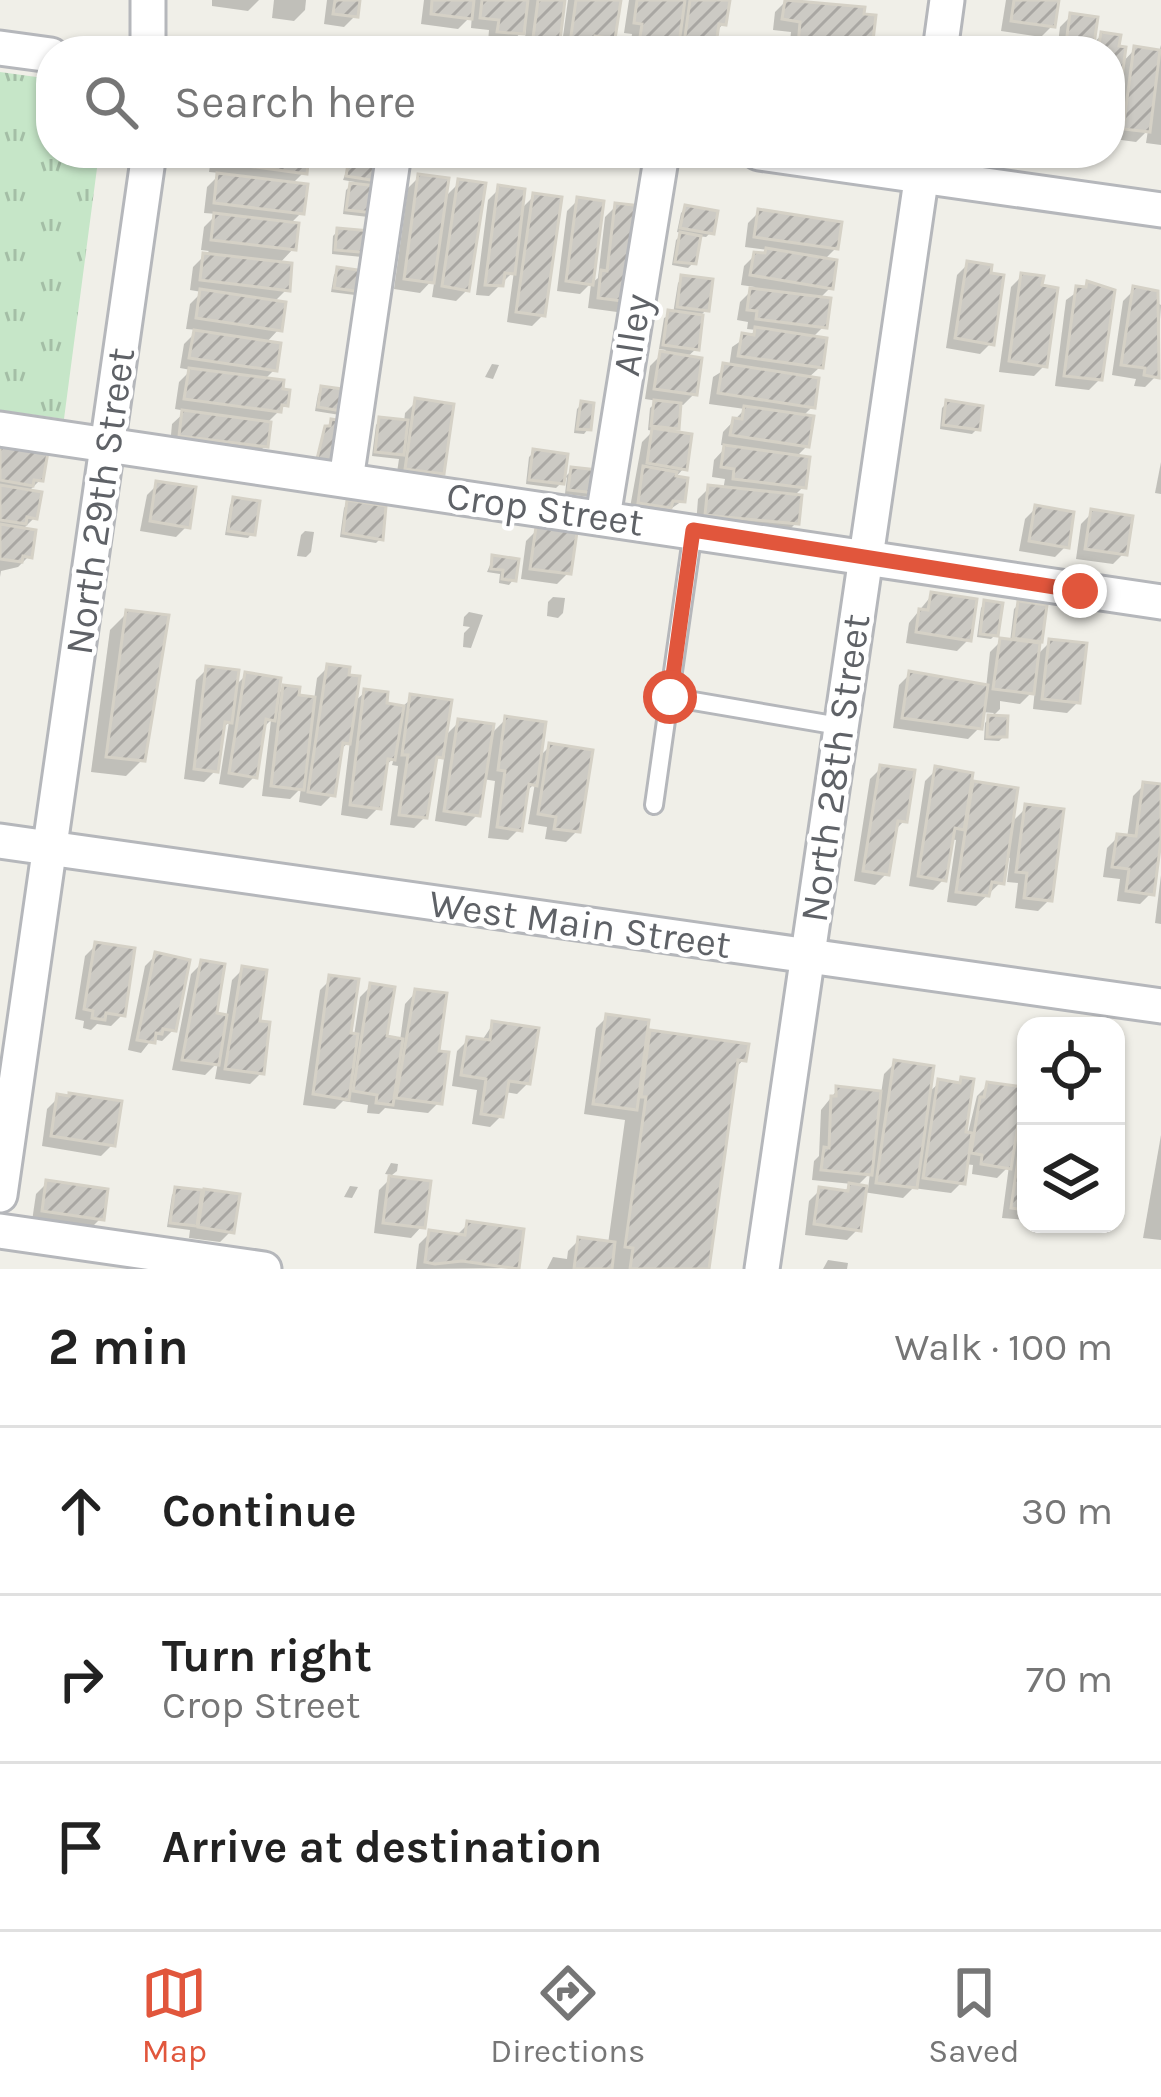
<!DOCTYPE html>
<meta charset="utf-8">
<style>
body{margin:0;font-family:Karla,sans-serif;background:#f6f6f6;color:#222}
.controls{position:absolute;right:36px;bottom:36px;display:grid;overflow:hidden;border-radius:24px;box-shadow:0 3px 9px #0004}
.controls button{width:108px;height:108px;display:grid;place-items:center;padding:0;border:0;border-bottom:3px solid #e0e0e0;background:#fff;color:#222;font:60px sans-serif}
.stop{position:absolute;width:36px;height:36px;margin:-27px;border:9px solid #e1563c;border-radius:50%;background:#fff}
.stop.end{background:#e1563c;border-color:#fff;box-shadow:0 3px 12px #0008}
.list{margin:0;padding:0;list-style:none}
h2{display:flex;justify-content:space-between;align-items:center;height:156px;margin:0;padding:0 48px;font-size:51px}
h2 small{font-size:39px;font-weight:400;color:#767676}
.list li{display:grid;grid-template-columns:78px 1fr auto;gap:36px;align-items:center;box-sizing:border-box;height:168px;padding:0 48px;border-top:3px solid #e0e0e0}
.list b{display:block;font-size:45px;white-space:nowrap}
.list p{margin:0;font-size:39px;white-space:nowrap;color:#767676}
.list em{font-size:39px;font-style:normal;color:#767676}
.icon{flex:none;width:66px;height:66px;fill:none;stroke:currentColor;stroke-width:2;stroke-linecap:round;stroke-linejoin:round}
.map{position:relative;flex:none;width:1161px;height:1269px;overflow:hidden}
.search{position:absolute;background:#fff;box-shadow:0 3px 9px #0004;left:36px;right:36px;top:36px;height:132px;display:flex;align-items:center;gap:30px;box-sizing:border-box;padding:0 42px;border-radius:48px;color:#767676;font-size:45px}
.sheet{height:660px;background:#fff}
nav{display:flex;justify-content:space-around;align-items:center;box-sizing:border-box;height:168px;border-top:3px solid #e0e0e0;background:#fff;font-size:33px;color:#767676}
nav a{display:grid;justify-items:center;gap:6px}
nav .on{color:#e1563c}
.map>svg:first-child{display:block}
.grass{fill:url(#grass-tufts)}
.shadow{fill:#0003;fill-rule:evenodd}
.building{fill:url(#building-hatch);stroke:#d5d1c6;stroke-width:3}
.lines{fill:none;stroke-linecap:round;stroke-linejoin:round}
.service-casing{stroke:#b5b7bb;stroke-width:22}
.minor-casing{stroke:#b5b7bb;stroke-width:39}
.service{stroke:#fff;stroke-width:16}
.minor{stroke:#fff;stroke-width:33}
.route{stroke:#e1563c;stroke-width:15}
.labels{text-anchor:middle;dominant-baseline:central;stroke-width:9;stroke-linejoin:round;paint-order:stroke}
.street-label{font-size:39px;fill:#5f6267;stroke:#fff}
</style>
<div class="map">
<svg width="1161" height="1269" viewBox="0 0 1161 1269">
<defs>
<pattern id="grass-tufts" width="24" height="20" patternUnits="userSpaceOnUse" patternTransform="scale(3)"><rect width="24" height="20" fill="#c6e6c8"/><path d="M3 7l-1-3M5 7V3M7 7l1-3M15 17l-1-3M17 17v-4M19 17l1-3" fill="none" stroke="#a4bea6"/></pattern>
<pattern id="building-hatch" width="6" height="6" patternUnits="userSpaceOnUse" patternTransform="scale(3)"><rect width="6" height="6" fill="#cccac4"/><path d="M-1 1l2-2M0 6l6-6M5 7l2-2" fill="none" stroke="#a9a7a3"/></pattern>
</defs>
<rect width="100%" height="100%" fill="#f0efe8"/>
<polygon class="grass" points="0,72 51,79 51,153 99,153 64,419 0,410"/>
<g class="shadow">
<polygon points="212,0 259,0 248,11 212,6"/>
<polygon points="274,0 306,0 305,10 294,21 272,18"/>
<polygon points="327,0 357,0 355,16 344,27 324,24"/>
<polygon points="424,0 562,0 557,40 546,51 524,48 526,27 510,44 488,42 489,30 471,28 472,15 458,29 421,24"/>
<polygon points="568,0 618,0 613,37 602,48 561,51"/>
<polygon points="629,0 727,0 723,24 715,33 712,51 630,51 632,34 624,33"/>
<polygon points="1006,0 1056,0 1052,26 1041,37 1001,31"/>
<polygon points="786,1 869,48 866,51 789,51 791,32 773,30 775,12"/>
<polygon points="1071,16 1091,45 1102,35 1121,64 1135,49 1159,52 1161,45 1161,145 1146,143 1148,130 1136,142 1114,139 1116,123 1110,129 1110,51 1057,51 1060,27"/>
<polygon points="212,153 306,153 304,172 291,185 301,213 289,225 293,249 278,265 287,289 273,303 279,329 265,344 274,370 263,381 285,405 268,422 265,446 254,457 170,446 172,424 186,411 175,409 179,382 191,370 180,368 184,344 198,330 186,329 190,304 202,292 190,290 193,267 209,251 201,250 204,227 217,214 204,213 207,187 221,173 209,172"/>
<polygon points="350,161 375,179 366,188 372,212 368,217 343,214 346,190 355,182 343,180"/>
<polygon points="419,177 443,199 460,182 467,290 456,301 432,297 435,277 420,293 394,289 408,188"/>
<polygon points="499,189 520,210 534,196 543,315 532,326 507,322 514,271 489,296 476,295 488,200"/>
<polygon points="578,200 591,283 580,294 557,291 567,211"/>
<polygon points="616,206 628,301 617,312 588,308 591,284 598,278 605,217"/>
<polygon points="686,208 711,232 706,237 698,236 693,263 688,268 672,265 676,240 683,233 677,232 681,213"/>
<polygon points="759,212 836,248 823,261 830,288 818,300 824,326 812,338 820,367 807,379 812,407 801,418 807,446 795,458 803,487 793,497 796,523 785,534 696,525 698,499 709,488 723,490 725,479 712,477 714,460 727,446 721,445 723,432 745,409 709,404 713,377 729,367 732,347 757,330 747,329 748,322 737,320 740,302 755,287 741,285 744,266 755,255 763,256 769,250 745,247 748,223"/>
<polygon points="338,231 369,234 362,257 332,254 333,236"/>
<polygon points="968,264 991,343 980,354 946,348 957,275"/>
<polygon points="338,270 360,290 355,295 331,292 334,275"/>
<polygon points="1022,276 1039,288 1045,365 1034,376 999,372 1011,287"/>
<polygon points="682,278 706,310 700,316 696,349 686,358 694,394 683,405 678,404 676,427 670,433 684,468 674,479 682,501 658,518 629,513 642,442 653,431 648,430 650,408 658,401 645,399 650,366 666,350 659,349 664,318 673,314 678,283"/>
<polygon points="1088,284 1100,379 1089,390 1055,386 1066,300"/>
<polygon points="1134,290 1161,305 1156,376 1145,387 1134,386 1136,379 1112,375 1123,301"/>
<polygon points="492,364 499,365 493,379 485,377"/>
<polygon points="322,389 347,393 340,415 315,411 318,394"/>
<polygon points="416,402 441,473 430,484 396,479 399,459 372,456 376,425 380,420 404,423 405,413"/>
<polygon points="947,403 977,429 972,434 940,429 942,408"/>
<polygon points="582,404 588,429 584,434 574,433 577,409"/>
<polygon points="0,447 40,480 27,493 34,518 21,531 29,556 18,567 1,571 0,577"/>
<polygon points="534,452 561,481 572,470 598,498 565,494 567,477 556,488 526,484 529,457"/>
<polygon points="1161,462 1161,494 1155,493"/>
<polygon points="158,484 187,526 176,537 140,531 147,495"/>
<polygon points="234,500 252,533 248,538 225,535 230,505"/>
<polygon points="348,503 381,538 376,543 340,537 344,508"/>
<polygon points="1036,508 1066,546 1055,557 1019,551 1025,519"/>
<polygon points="1092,513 1124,553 1113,564 1076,559 1081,524"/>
<polygon points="537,530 568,573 557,584 521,579 526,541"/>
<polygon points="305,531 314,532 311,552 306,557 297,556 301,535"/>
<polygon points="493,558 513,580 509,585 499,583 500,574 487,572"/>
<polygon points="932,595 968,640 957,651 906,643 909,623"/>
<polygon points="553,597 565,598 563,613 558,618 547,616 548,602"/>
<polygon points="985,603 996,634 991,639 977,637 981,608"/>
<polygon points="1019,604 1040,640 1035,657 1050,642 1078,702 1067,713 1033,709 1035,689 1020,704 1000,701 1000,709 991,718 1004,736 999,741 984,740 985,723 994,713 982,712 979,728 968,739 893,728 899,685 910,674 986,688 990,652 1001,641 1010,642 1014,609"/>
<polygon points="469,612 483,615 471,648 463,647 464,633 470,627 463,626 464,617"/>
<polygon points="127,613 143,759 126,776 91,772 110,630"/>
<polygon points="328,667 353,703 365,692 383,705 401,708 412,698 443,738 459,722 489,736 506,719 538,758 550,746 577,831 566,842 545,839 547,827 528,824 535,783 524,794 519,829 508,840 488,838 495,781 483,779 477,815 466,826 435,821 445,752 432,765 425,817 414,828 390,825 398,766 392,765 394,758 384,767 378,808 367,819 341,815 350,741 338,752 332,795 321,806 299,802 301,788 290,799 262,796 271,720 261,730 254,777 243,788 219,784 229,722 220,731 215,771 204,782 184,779 196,680 207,669 234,687 246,675 275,697 284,688 296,698 314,700 317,678"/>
<polygon points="881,768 904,821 893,832 886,874 875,885 854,881 870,779"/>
<polygon points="936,770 969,783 1015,790 1010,824 1027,807 1049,900 1038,911 1015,908 1018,883 1007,882 1010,858 1005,857 1001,882 976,906 947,902 956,840 950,839 944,879 933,890 909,886 925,781"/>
<polygon points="1144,785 1161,787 1161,842 1156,841 1151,893 1140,904 1117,901 1120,879 1103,877 1107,848 1118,837 1127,838 1133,796"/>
<polygon points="1161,875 1161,924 1155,923"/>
<polygon points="96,945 122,1015 111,1026 97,1024 91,1030 83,1028 84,1021 75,1019 85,956"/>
<polygon points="156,955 173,1030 162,1041 152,1039 141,1053 128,1050 145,966"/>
<polygon points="202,963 214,1016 226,1018 232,980 243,969 257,1023 261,1073 250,1084 215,1079 218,1062 205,1075 172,1070 191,974"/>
<polygon points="331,979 348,1035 354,1036 360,997 371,986 384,1038 400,1041 405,1004 416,992 435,1054 439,1102 428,1113 385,1108 379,1114 367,1113 368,1105 343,1101 335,1109 303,1105 320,990"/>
<polygon points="607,1017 643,1041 651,1033 743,1060 734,1070 706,1269 547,1269 553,1257 567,1259 568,1251 579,1240 608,1244 625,1120 584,1114 596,1028"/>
<polygon points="493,1024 528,1083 517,1094 504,1092 501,1116 490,1127 472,1124 477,1090 452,1086 457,1051 468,1040 481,1042"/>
<path d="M895 1063 927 1094 939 1083 957 1085 962 1080V1136L967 1137 977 1096 988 1085 1018 1107 1026 1098V1220L1002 1218 1009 1166 997 1178 972 1174 973 1165 965 1164 962 1182 951 1193 913 1188 903 1198 863 1192 858 1229 847 1240 805 1235 809 1201 820 1190 843 1193 852 1184 812 1180 814 1161 819 1156 821 1110 838 1089 881 1094 884 1074ZM870 1173 868 1189 856 1187Z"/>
<polygon points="58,1098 112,1145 101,1156 42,1146 47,1109"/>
<polygon points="1161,1135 1161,1240 1143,1238"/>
<polygon points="391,1163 398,1164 397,1171 392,1175 385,1174"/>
<polygon points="390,1179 422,1226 411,1238 374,1233 379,1190"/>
<polygon points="47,1183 101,1218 90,1229 32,1221 36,1194"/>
<polygon points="350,1186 358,1187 352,1198 344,1197"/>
<polygon points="176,1190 198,1199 205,1192 231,1231 220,1242 189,1238 190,1230 167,1227 172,1195"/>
<polygon points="468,1224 516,1268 416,1269 419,1244 430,1233 455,1237"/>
<polygon points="828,1260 848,1263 847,1269 823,1269"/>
</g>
<g class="building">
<polygon points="335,0 360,0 358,17 333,14"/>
<polygon points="432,0 474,0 472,19 431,14"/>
<polygon points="482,0 528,0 524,34 497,32 499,20 480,18"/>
<polygon points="538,0 565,0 560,41 533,38"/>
<polygon points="576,0 621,0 615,39 595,36 594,47 570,43"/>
<polygon points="637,0 685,0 678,51 638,50 642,24 634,23"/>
<polygon points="690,0 730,0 726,25 719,24 715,51 683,51"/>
<polygon points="785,0 865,7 864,14 876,15 872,49 845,51 798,46 800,22 782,19"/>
<polygon points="1014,0 1059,0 1055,27 1011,21"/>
<polygon points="1070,13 1098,17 1093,51 1065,51"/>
<polygon points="1101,32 1121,35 1119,46 1126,47 1115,129 1110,128 1110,51 1098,51"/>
<polygon points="1134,46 1160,50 1150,132 1123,129"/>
<polygon points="219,153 309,153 307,174 218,162"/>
<polygon points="349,158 380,162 377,181 346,176"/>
<polygon points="217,173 308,184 304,214 214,203"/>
<polygon points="418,174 449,178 434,283 404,279"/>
<polygon points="458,179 486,183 469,291 442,286"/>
<polygon points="350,183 378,186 375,213 346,210"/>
<polygon points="498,185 525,189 515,274 505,273 503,286 485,285"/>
<polygon points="533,193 562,197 545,316 516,312"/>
<polygon points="577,197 604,201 593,285 566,281"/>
<polygon points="615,203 642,206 631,302 598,298 601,270 607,271"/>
<polygon points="685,205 718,211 714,234 680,228"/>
<polygon points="758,209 842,222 838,249 754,237"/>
<polygon points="214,213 299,223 296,250 211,240"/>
<polygon points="337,228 372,231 370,253 335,250"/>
<polygon points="680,232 701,236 696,264 675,262"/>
<polygon points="766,248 837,260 833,289 750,275 754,252 765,253"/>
<polygon points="203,253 292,263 290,291 200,280"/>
<polygon points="967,261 992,265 991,273 1004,275 994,345 955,338"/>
<polygon points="337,267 365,271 362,292 334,288"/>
<polygon points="1021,273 1044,276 1042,285 1058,288 1047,367 1009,361"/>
<polygon points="681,275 713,279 709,311 677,307"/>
<polygon points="1087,281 1115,290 1102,380 1064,376 1076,286 1086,287"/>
<polygon points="1133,286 1158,291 1159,378 1144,375 1145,368 1121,365"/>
<polygon points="750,288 831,298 827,328 756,319 757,311 747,310"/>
<polygon points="200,289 286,302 282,331 196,318"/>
<polygon points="668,310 703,315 699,350 663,345"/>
<polygon points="755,327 827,338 823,368 738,356 742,333 754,335"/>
<polygon points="194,330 281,343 277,371 189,358"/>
<polygon points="660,351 702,358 697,395 654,389"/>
<polygon points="723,363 819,378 815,408 718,393"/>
<polygon points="189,368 284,380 283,389 290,390 288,406 282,405 281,412 184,399"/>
<polygon points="321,386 350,390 347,412 318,407"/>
<polygon points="415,398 454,404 444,474 405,469"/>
<polygon points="654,400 681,403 679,429 651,426"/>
<polygon points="946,400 983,406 980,430 943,425"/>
<polygon points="581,401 594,403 591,430 577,429"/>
<polygon points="744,406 814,416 809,447 730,435 733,418 742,419"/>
<polygon points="182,410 271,422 268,447 179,436"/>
<polygon points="379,417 408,420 404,455 375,452"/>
<polygon points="331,419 344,421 338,462 317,459 325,426 330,426"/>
<polygon points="652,428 692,434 687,470 647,463"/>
<polygon points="0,444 48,452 43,481 34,480 33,486 0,480"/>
<polygon points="724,445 810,457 806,488 733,479 734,469 721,467"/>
<polygon points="533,449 568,454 564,484 529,480"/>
<polygon points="643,466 677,472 676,476 688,478 685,502 673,501 671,508 638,503"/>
<polygon points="571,467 608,471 605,494 568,490"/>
<polygon points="156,481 196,487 190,528 150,521"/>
<polygon points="0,485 42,492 37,519 27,517 26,524 0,520"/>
<polygon points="708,485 802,495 799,524 705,515"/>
<polygon points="233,497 260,501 255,535 228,531"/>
<polygon points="347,500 386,506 383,540 343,533"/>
<polygon points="1035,505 1074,512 1069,548 1029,541"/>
<polygon points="1091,509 1133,516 1127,555 1085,549"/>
<polygon points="0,524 36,530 32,558 23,556 22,562 0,559"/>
<polygon points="536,527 577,532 571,574 530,569"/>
<polygon points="492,555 519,559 516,581 502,579 503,570 491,569"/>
<polygon points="931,592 977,599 971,641 916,632 919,609 928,610"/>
<polygon points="984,600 1003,603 998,636 980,634"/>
<polygon points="1018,601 1047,605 1042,642 1013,638"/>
<polygon points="126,610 169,615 145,761 106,757"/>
<polygon points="1000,638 1040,643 1034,694 993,689"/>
<polygon points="1049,639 1087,643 1080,703 1042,699"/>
<polygon points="327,664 350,667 349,675 360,676 350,744 343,743 335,796 308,792"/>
<polygon points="206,666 239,670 232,723 225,722 218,772 194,769"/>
<polygon points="909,671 988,685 982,729 902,718"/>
<polygon points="245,672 281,678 275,721 266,719 257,778 229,773"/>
<polygon points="283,685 300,687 299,695 315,697 304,790 271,786"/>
<polygon points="364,689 388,692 387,703 404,706 395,760 388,759 381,809 350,805"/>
<polygon points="410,694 452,700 443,758 437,757 427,818 399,815 408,755 402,755"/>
<polygon points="988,715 1008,716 1007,737 987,737"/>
<polygon points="505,716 546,722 537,786 529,784 522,831 497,827 505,771 498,770"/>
<polygon points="458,719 494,724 480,816 444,811"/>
<polygon points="549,743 593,750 580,832 554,829 556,817 538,814"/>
<polygon points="880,765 915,770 907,822 898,821 889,875 863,871"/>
<polygon points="935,766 973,773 964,830 955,828 946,881 918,876"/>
<polygon points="973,781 1018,788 1004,884 992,882 989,896 956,892"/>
<polygon points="1143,782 1161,784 1161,840 1154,895 1126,891 1129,869 1112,867 1117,834 1136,836"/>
<polygon points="1025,804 1064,809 1052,901 1024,898 1027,873 1016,872"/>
<polygon points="95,942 135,948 125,1016 106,1013 105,1020 92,1018 93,1011 84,1009"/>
<polygon points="155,952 190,960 176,1031 163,1029 162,1034 156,1033 155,1043 137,1040"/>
<polygon points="201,960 225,964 217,1013 227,1015 219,1065 182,1060"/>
<polygon points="242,966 267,970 260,1021 270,1022 264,1074 225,1069"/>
<polygon points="329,975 359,979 351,1033 358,1034 349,1100 313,1094"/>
<polygon points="370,983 395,987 387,1036 403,1039 393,1105 376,1103 377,1095 353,1091"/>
<polygon points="415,989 447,993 439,1051 449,1052 442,1104 396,1098"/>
<polygon points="606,1014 649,1020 637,1110 593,1104"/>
<polygon points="492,1021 539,1028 530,1084 509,1081 503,1117 481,1114 486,1079 461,1075 467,1037 490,1040"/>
<polygon points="650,1030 749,1044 746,1061 738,1060 709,1269 630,1269 633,1248 625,1247 646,1097 641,1097"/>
<polygon points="894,1060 934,1066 917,1188 876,1183"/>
<polygon points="961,1077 974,1079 966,1132 972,1133 965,1184 923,1178 938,1079 960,1083"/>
<polygon points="987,1082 1024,1087 1011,1169 981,1164 982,1155 971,1153 980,1097 984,1097"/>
<polygon points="836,1086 881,1091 872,1175 821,1170 824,1147 829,1148 831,1096 836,1096"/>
<polygon points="69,1093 122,1101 115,1146 51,1136 57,1094 69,1096"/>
<polygon points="1026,1104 1026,1210 1011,1208"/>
<polygon points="389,1176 431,1181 425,1228 383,1223"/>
<polygon points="46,1180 108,1189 104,1220 42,1211"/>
<polygon points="849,1183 867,1186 861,1231 814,1224 819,1187 848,1191"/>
<polygon points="175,1187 202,1190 197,1226 170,1223"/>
<polygon points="204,1189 240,1194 234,1233 198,1227"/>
<polygon points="467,1221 524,1229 519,1269 462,1261 435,1264 425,1262 429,1230 465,1235"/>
<polygon points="578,1237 615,1242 612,1269 574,1269"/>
</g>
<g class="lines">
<defs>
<g id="service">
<polyline points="670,697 839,726"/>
<polyline points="654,805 693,531"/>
</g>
<g id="minor">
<polyline points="148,0 148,51"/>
<polyline points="0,48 51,55"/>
<polyline points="940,51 947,0"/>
<polyline points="759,153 1161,210"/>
<polyline points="0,429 1161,602"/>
<polyline points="346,480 394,153"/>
<polyline points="603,517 662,153"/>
<polyline points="0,841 1161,1006"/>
<polyline points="0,1195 149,153"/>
<polyline points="0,1231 264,1269"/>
<polyline points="762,1269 925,153"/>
</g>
</defs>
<use href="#service" class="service-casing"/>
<use href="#minor" class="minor-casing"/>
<use href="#service" class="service"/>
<use href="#minor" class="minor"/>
</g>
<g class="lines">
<polyline class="route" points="670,697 693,530 1080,591"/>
</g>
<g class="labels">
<g class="street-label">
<text transform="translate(632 335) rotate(-81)">Alley</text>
<text transform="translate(100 501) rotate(-82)">North 29th Street</text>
<text transform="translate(545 509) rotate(8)">Crop Street</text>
<text transform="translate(835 768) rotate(-82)">North 28th Street</text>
<text transform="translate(580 924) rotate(8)">West Main Street</text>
</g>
</g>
</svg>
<div class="controls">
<button><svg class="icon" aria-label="locate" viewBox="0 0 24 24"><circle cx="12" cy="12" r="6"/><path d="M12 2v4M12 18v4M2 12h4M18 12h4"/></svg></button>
<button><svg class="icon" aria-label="layers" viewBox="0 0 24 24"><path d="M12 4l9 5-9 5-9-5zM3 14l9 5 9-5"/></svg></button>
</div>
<div class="stop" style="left:670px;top:697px"></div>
<div class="stop end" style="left:1080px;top:591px"></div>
<div class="search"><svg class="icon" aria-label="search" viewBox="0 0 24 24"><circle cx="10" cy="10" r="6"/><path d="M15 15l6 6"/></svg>Search here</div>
</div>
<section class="sheet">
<h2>2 min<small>Walk · 100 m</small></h2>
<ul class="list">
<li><svg class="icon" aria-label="ahead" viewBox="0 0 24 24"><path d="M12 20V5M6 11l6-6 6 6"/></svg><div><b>Continue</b></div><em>30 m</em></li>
<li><svg class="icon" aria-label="right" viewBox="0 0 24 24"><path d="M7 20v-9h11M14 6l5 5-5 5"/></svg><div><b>Turn right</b><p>Crop Street</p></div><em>70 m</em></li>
<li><svg class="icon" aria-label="arrive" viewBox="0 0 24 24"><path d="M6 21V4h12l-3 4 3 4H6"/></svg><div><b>Arrive at destination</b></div></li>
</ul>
</section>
<nav>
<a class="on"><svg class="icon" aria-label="map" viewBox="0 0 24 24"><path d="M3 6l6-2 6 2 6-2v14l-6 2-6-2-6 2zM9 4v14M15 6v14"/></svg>Map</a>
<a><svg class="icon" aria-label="directions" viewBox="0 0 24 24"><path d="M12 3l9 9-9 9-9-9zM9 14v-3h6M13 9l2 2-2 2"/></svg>Directions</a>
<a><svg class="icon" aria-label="saved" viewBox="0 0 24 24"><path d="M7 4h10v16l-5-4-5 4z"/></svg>Saved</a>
</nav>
